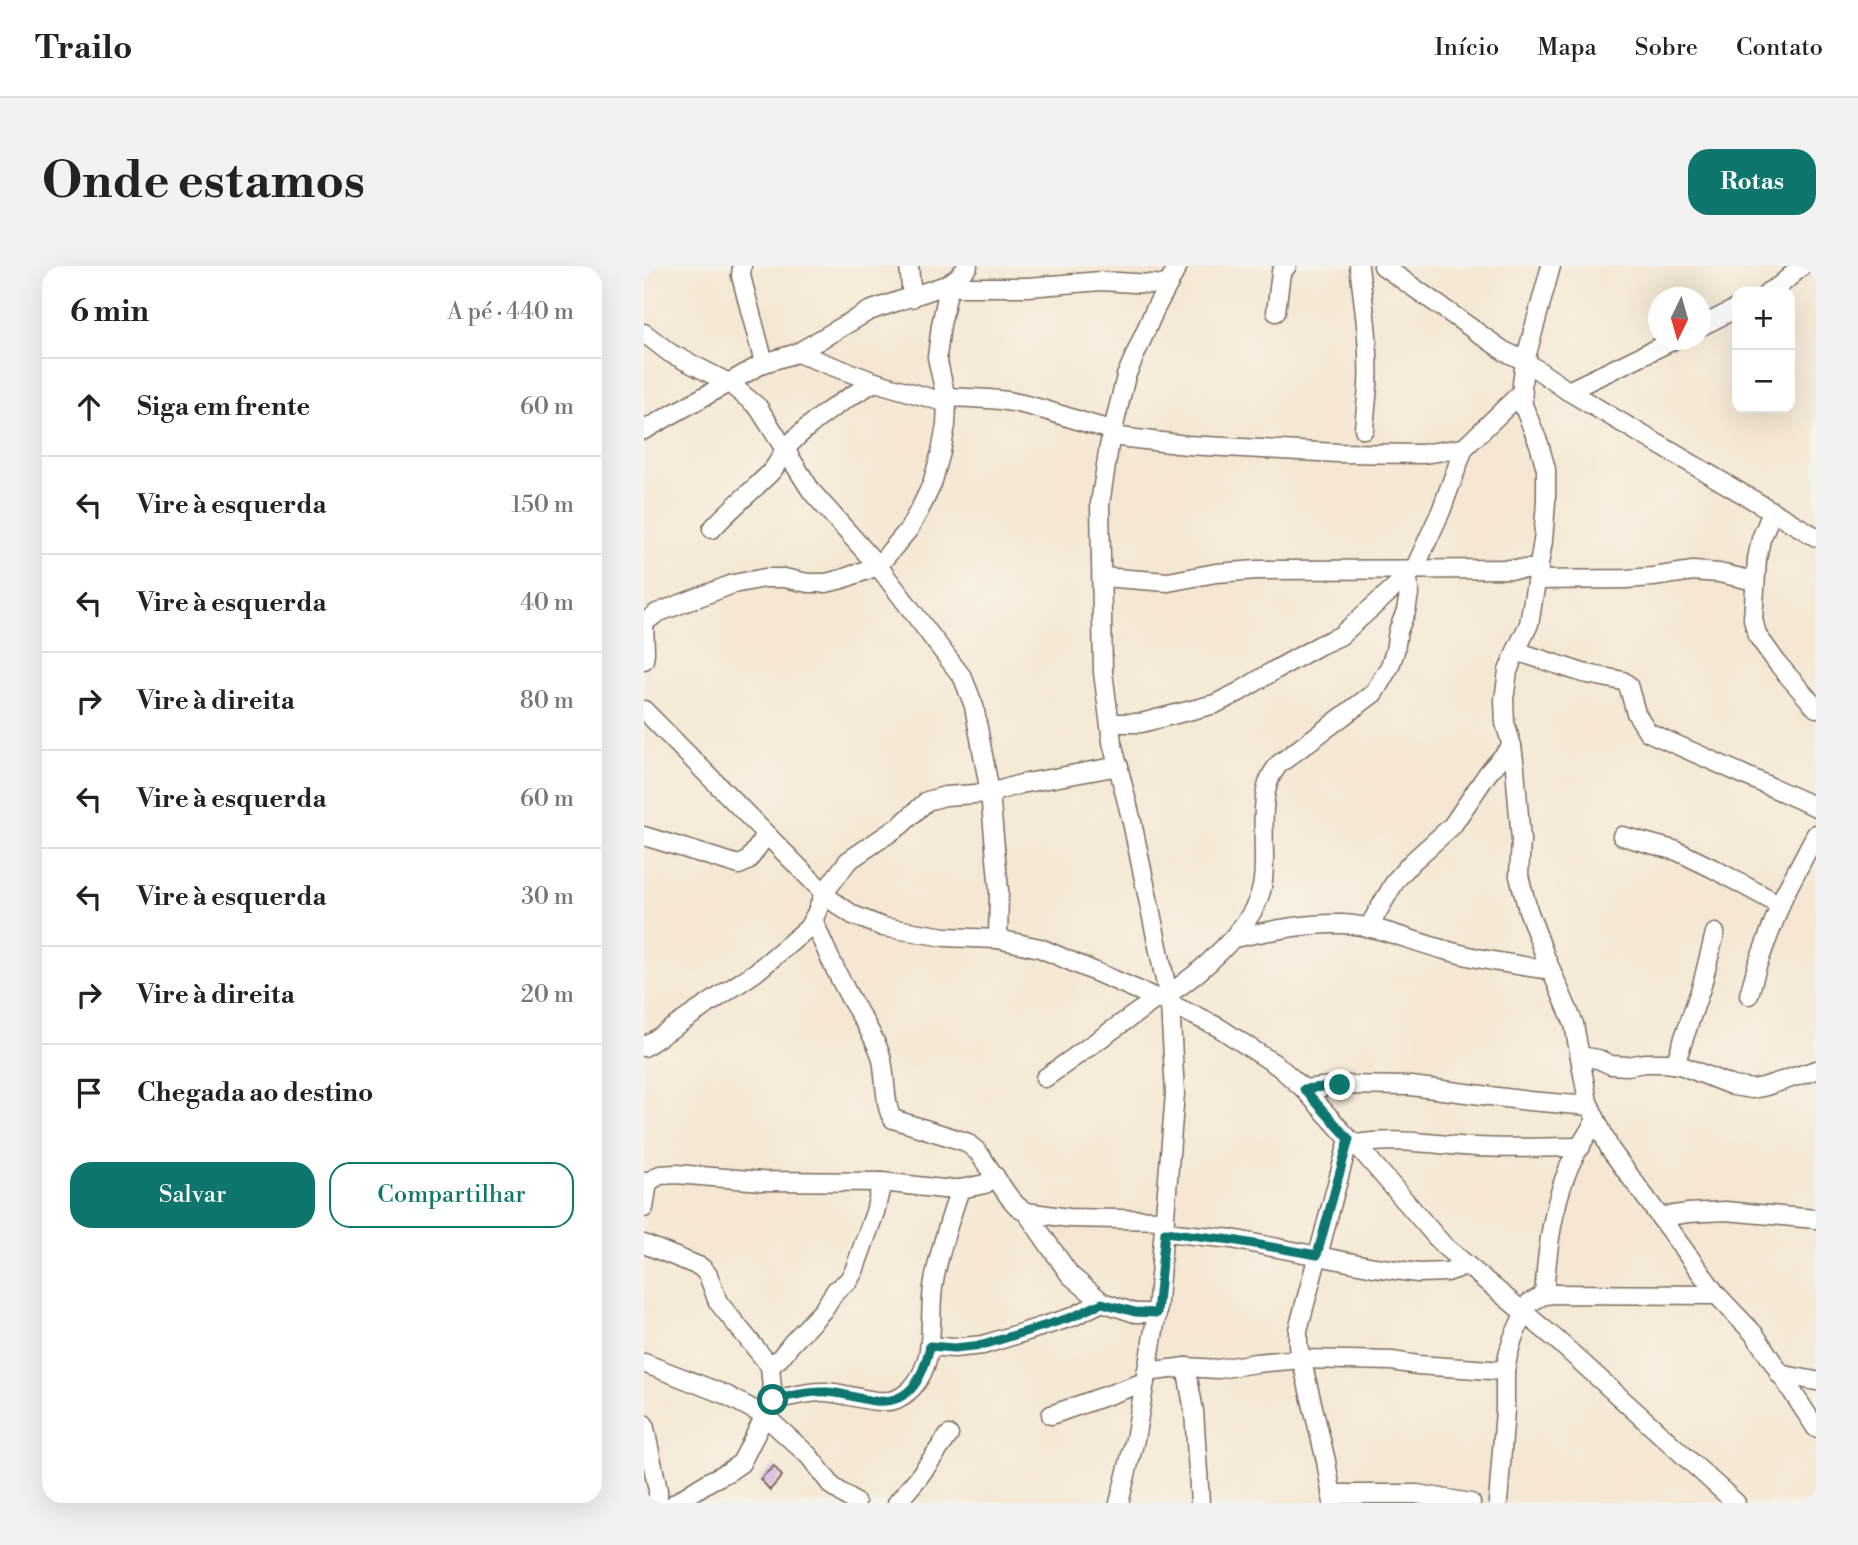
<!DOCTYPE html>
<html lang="pt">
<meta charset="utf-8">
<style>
body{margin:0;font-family:"Libre Bodoni",serif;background:#f2f2f2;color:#222}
.controls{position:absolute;right:21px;top:21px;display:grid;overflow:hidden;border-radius:14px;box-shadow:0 7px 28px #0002}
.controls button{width:63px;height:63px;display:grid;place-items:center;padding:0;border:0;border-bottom:2px solid #e0e0e0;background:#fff;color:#222;font:35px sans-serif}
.compass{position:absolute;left:1004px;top:21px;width:63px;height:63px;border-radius:50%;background:#fff;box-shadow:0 7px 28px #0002;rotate:185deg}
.stop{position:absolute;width:21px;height:21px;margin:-16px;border:5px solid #0f766e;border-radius:50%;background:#fff}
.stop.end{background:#0f766e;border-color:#fff;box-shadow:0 2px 7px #0008}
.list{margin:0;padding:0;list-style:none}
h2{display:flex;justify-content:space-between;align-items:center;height:91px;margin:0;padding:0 28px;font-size:30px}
h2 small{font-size:23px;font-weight:400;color:#767676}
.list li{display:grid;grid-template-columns:46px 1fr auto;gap:21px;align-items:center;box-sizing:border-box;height:98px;padding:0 28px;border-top:2px solid #e0e0e0}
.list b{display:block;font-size:26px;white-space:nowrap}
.list em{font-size:23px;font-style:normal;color:#767676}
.actions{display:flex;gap:14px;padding:21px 28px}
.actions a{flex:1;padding:16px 0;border:2px solid #0f766e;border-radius:21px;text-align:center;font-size:24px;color:#0f766e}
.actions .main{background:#0f766e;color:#fff}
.icon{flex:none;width:38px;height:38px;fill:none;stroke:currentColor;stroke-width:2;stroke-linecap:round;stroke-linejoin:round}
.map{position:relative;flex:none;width:1172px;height:1237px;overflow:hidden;border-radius:21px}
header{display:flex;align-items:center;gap:42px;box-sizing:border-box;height:98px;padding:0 35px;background:#fff;border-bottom:2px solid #e0e0e0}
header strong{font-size:33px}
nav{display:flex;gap:38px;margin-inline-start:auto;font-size:24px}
.intro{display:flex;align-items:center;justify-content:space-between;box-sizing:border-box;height:168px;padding:0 42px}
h1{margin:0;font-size:49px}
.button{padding:18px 32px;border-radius:21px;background:#0f766e;color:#fff;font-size:24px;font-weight:700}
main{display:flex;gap:42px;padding:0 42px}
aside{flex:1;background:#fff;border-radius:21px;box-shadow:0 7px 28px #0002}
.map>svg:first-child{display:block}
.building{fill:#cea8e1}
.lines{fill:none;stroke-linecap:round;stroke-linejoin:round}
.minor-casing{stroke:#7c6c5d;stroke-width:21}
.minor{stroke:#fff;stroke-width:18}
.route{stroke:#0f766e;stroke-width:9}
</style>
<header>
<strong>Trailo</strong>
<nav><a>Início</a><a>Mapa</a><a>Sobre</a><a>Contato</a></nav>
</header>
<div class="intro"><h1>Onde estamos</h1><a class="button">Rotas</a></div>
<main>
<aside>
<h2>6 min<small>A pé · 440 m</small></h2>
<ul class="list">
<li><svg class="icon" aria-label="ahead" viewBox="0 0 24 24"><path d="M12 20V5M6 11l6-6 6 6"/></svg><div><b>Siga em frente</b></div><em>60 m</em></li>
<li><svg class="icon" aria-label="left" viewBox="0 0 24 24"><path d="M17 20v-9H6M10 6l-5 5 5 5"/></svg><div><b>Vire à esquerda</b></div><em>150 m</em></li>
<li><svg class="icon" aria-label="left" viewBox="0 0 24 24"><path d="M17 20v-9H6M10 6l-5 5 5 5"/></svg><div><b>Vire à esquerda</b></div><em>40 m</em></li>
<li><svg class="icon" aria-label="right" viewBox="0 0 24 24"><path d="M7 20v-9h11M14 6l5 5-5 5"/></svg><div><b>Vire à direita</b></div><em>80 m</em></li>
<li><svg class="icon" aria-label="left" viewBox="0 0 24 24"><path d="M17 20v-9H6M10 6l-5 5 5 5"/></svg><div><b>Vire à esquerda</b></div><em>60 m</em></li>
<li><svg class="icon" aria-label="left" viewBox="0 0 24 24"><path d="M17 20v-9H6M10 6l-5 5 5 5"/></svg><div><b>Vire à esquerda</b></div><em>30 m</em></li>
<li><svg class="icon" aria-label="right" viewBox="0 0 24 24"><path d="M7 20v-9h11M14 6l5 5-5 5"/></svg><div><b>Vire à direita</b></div><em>20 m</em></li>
<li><svg class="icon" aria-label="arrive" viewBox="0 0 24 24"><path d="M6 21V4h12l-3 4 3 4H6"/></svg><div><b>Chegada ao destino</b></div></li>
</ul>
<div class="actions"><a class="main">Salvar</a><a>Compartilhar</a></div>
</aside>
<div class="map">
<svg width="1172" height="1237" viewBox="0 0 1172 1237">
<rect width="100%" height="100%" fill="#f7f3e8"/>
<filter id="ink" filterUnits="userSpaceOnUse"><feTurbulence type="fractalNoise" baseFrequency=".0143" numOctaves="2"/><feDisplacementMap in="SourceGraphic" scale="14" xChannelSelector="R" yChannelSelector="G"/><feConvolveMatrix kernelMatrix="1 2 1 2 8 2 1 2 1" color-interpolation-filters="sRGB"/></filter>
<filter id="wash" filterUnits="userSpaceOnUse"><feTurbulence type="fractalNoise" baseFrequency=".00686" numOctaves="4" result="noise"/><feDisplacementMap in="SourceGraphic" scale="28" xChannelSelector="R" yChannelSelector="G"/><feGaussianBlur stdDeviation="1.57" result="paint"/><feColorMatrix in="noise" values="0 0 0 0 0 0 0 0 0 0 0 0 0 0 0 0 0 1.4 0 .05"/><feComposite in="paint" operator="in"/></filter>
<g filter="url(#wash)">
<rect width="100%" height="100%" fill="#f5e7d3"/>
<g id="blocks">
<polygon class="building" points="130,1200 138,1210 126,1224 116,1213"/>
</g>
</g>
<g filter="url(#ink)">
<use href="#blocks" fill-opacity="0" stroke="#7c6c5d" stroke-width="2"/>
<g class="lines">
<defs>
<g id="minor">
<polyline points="98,0 97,10 120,97"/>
<polyline points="265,0 268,32"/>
<path d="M715 0C720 40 726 80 724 120 723 134 721 149 720 163"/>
<polyline points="739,0 860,85 881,95 924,125 1172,271"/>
<polyline points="907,0 881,95 878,118 879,139 895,178 902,203 902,235 899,275 885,358 873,383 864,405 860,434 861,457 868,480 871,502 877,574 875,610 884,644 901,690 930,758 944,836 966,883 1073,1029 1111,1069 1172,1162"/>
<polyline points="302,19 305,21 384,21 457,15 524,19"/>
<polyline points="1124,26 1135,20 1158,0"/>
<polyline points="632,46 637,6 643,0"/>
<polyline points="1056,61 1093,42"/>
<polyline points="0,67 26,87 85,117 114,141 168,226 234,300 319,412 330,440 346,527 355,625 354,673"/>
<polyline points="153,87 231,116 303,137"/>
<polyline points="924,125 1030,74"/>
<path d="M301 131C327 132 353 132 378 138 409 145 438 157 469 164"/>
<polyline points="0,164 120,97 153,87 225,45 302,19 313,12 324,0"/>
<polyline points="467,170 543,179 694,187 778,188 820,182"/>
<polyline points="1128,246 1117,273 1113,293 1109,353 1113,369 1134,398 1172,442"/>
<path d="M68 263C86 243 107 226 126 207 134 199 137 188 144 180 169 153 199 134 231 116"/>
<polyline points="458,311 524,316 572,307 613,304 895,303"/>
<polyline points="893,314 982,313 1009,311 1049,305 1075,307 1111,315"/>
<polyline points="0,355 1,387 0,394"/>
<polyline points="1,356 13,347 89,318 121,312 140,312 164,317 182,317 198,313 234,300 265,263 279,237 288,218 297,186 302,159 303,137 293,91 297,59 305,21"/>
<polyline points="872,385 939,407 979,415 984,419 992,447 1004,466 1172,541"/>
<polyline points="0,444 187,634 209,649 239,661 301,671 354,673 396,682 526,738 574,761 634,800 660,823 705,873 712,878 800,980 914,1075 1092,1237"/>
<polyline points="466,457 497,457 571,438 595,426 631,404 676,379 696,370 770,304 797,245 820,182 879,125"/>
<polyline points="0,570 95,599 104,595 122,569"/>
<polyline points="978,570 1033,585 1070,603 1136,639"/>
<path d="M169 653C180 681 192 706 206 732 217 751 230 769 237 790 242 806 240 843 249 853L322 876 334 886 365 931 373 940 382 946 425 952 521 954"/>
<polyline points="724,662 752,614 768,596 808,560 844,507 868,480"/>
<path d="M590 672C625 665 660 657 697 658 732 659 767 675 801 684 836 694 872 699 907 704"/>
<path d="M524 728C555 709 608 661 617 625 620 615 620 602 620 592 620 570 617 532 626 512 628 507 632 502 635 498L730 427 746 400 751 385 754 365 762 345 765 328 764 310"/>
<polyline points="1105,729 1113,700 1140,629 1172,568"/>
<polyline points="0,781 112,706 164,662 172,648 180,627 204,595 257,559 283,535 301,530 346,527 377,518 475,500"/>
<polyline points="936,790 954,793 967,799 983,800 1001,797 1021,797 1036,799 1089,820 1108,823 1119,821 1172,804"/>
<polyline points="1031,798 1058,719 1071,667"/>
<polyline points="401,812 512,733"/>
<polyline points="660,823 696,819 767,820 885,835 946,840"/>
<path d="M712 878C751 871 793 879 832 881 867 883 902 881 937 881"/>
<polyline points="0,916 4,916 16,909 32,908 118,915 238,916 299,923 316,923 341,918 351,910"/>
<polyline points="0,942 4,916"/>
<polyline points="382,946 426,1009 458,1036 491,1047 513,1047"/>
<polyline points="1016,951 1044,947 1081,945 1172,953"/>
<polyline points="521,966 588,973 730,1001 774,1007 803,1006 823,999"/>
<polyline points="0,978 57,1001 64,1009 74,1036 126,1100 129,1134 97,1197 84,1206 66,1215 31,1237"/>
<path d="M900 1029C903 986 908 941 925 901 932 885 943 869 952 854"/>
<polyline points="286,1080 310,1082 339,1079 428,1051 458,1036"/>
<polyline points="0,1097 82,1129 121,1150 165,1190 188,1220 212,1237"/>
<polyline points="126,1100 136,1092 148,1077 166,1058 179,1044 192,1024 204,1015 210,1005 231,946 238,916"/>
<polyline points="542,1101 550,1145 556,1237"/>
<polyline points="502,1106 542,1101 574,1103 612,1097 658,1093 748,1095 774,1099 861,1105"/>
<polyline points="1135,1108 1172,1115"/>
<path d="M129 1134C146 1131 164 1125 182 1126 202 1127 231 1139 250 1134 257 1132 263 1127 268 1122 295 1092 283 1051 290 1015 296 983 306 953 316 923"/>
<polyline points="407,1149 501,1116"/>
<polyline points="0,1158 14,1224 14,1237"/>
<polyline points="687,1228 773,1228 827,1237"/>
<polyline points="253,1237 274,1212 305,1169"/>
<polyline points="475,1237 491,1173 513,1047 531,827 526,738 488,556 468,476 459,406 456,238 465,180 482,110 511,43 534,0"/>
<polyline points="689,1237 682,1195 654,1079 654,1064 705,873"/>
<polyline points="854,1237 861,1144 861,1105 864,1089 869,1072 885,1037 900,1029 911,1028 1073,1029"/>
</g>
</defs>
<use href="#minor" class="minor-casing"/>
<use href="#minor" class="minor"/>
</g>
</g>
<g class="lines" filter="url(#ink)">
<path class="route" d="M129 1134C147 1130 165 1125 183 1126 200 1127 215 1133 231 1135 268 1138 279 1110 286 1080L310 1082 339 1079 428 1051 458 1037 491 1046 513 1047 521 966 588 974 673 989 705 873 660 823 696 819"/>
</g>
</svg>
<div class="controls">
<button>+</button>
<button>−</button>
</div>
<svg class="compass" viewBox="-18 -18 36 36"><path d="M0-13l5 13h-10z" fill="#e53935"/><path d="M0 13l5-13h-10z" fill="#767676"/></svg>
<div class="stop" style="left:129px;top:1134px"></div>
<div class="stop end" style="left:696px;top:819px"></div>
</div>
</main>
